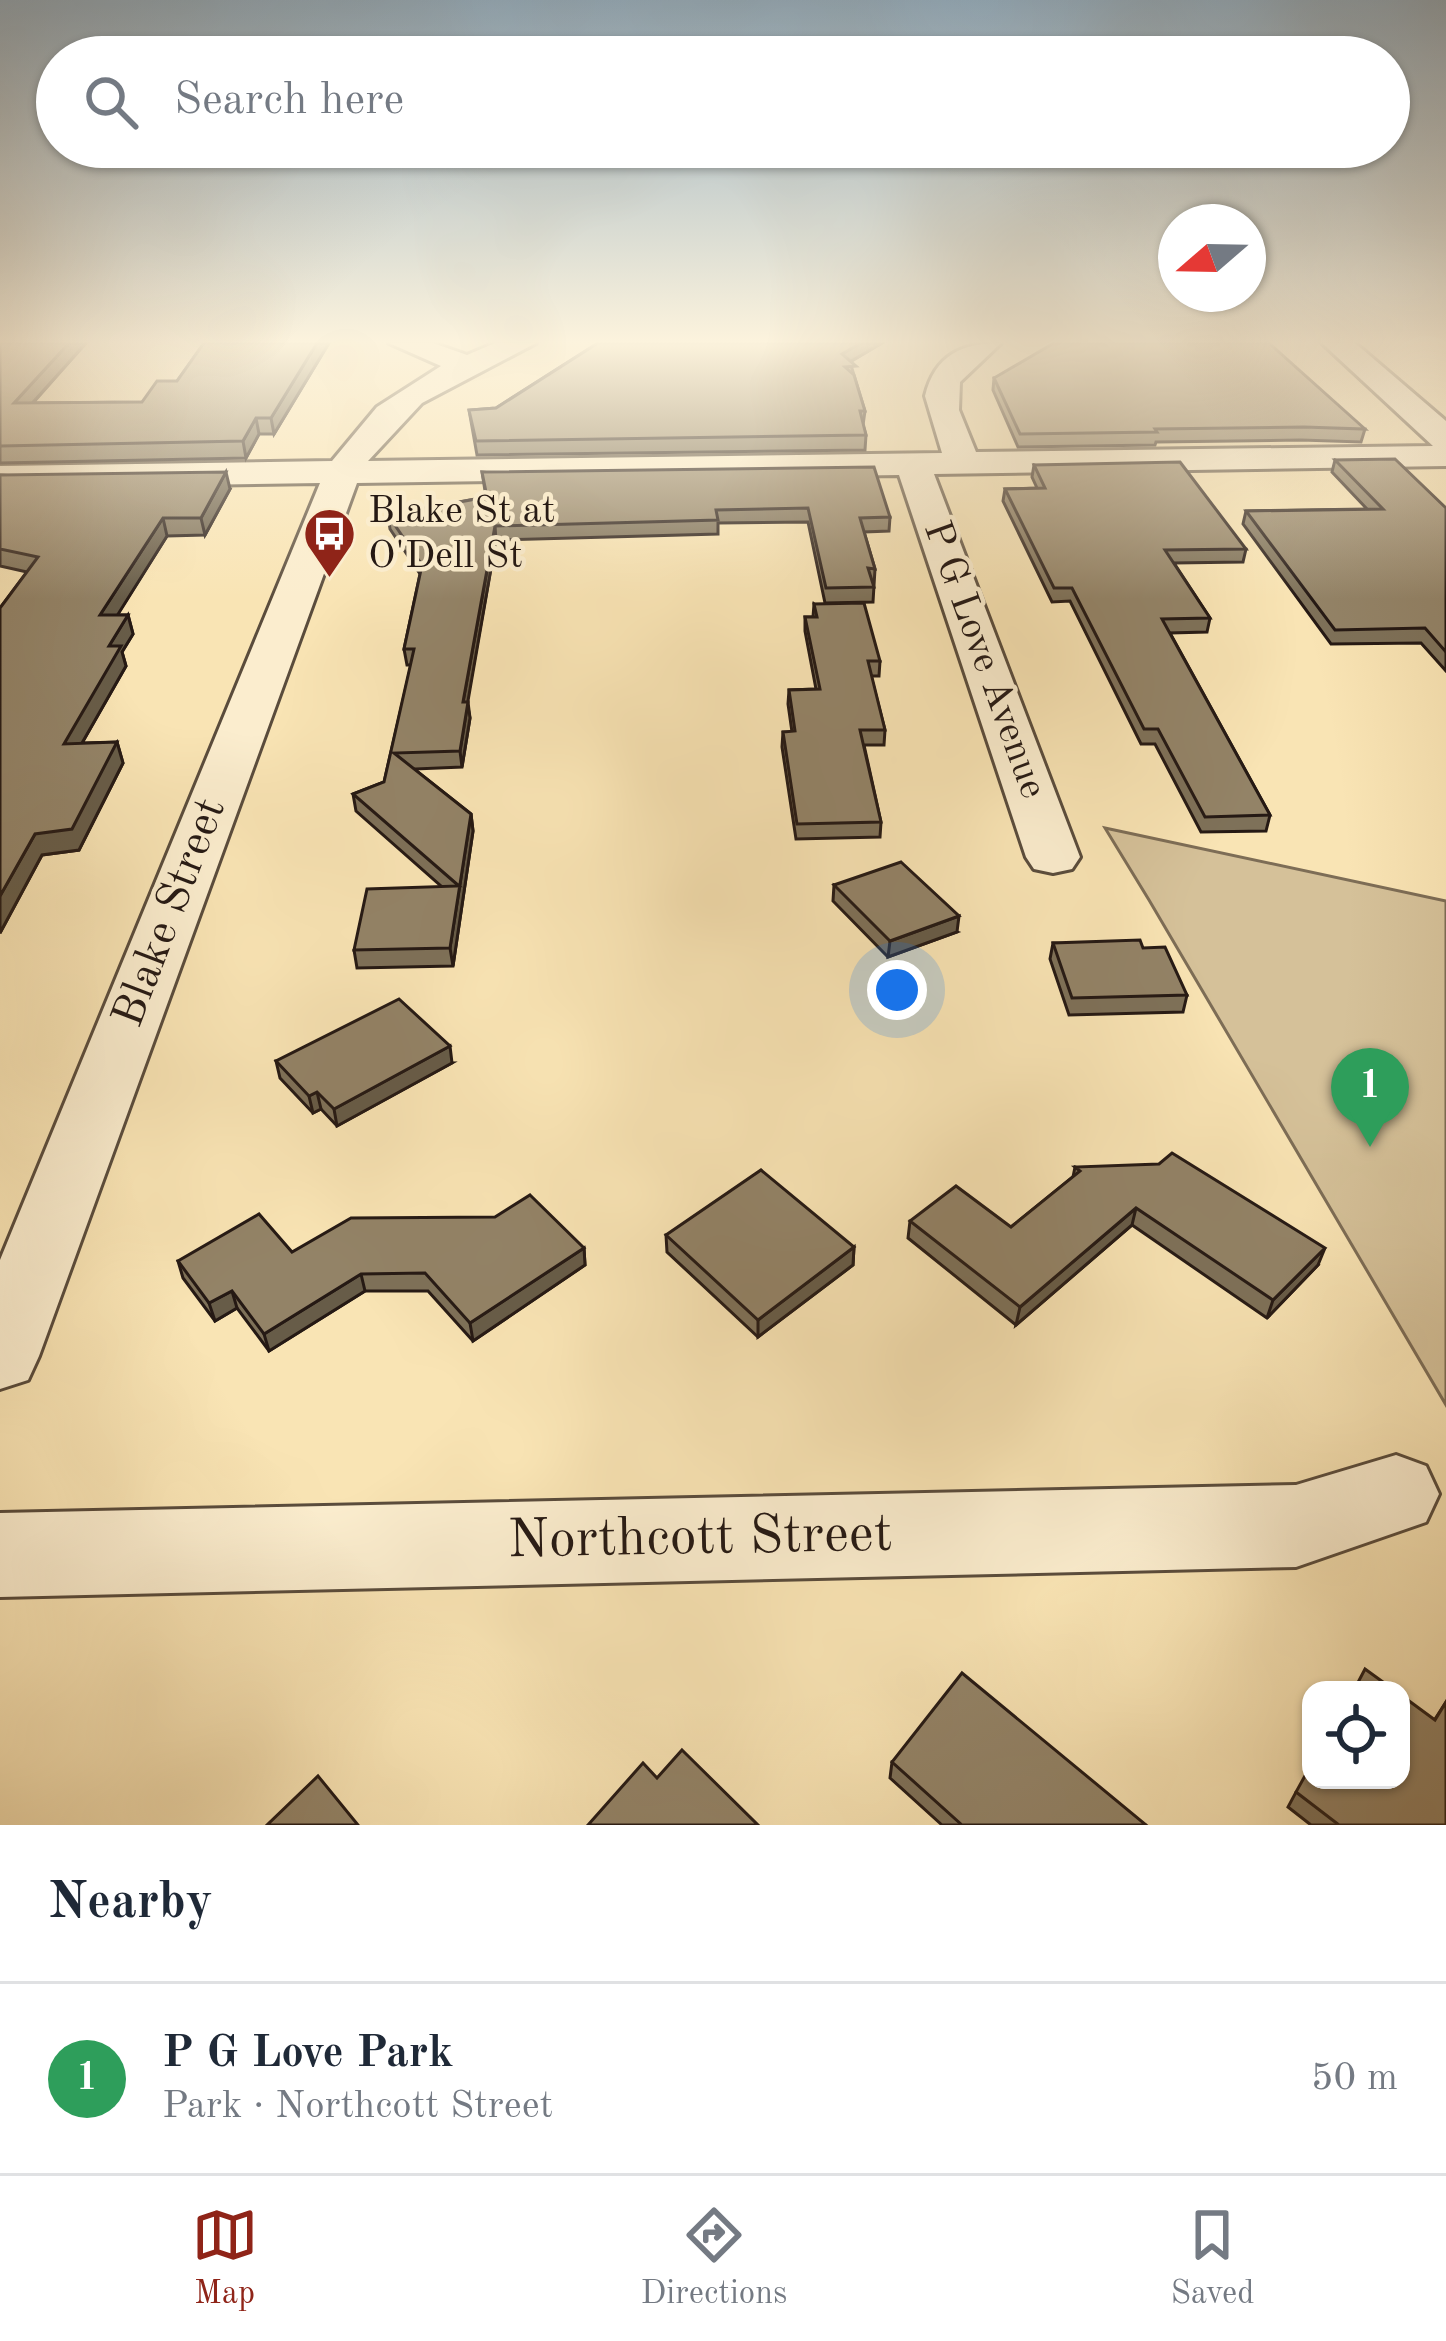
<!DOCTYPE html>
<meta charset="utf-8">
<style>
body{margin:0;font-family:"Old Standard TT",serif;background:#f6f6f7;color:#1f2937}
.controls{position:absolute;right:36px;bottom:36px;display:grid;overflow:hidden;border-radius:24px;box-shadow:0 3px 9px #0004}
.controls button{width:108px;height:108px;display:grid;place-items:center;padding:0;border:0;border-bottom:3px solid #e0e1e3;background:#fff;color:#1f2937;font:60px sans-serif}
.compass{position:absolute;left:1158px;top:204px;width:108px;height:108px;border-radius:50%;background:#fff;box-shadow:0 3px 9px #0004;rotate:250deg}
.you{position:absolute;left:897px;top:990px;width:42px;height:42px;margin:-30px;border:9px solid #fff;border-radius:50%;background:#1a73e8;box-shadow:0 0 0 18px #1a73e833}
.badge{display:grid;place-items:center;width:78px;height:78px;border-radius:50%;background:#8f2418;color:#fff;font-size:39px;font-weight:700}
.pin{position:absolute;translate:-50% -99px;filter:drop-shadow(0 3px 6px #0008)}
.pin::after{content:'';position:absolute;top:63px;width:42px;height:36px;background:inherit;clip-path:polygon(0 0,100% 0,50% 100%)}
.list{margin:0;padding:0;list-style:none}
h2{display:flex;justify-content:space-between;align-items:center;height:156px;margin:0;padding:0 48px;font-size:51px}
h2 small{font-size:39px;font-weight:400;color:#747a83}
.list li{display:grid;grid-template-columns:78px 1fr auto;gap:36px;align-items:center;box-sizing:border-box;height:192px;padding:0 48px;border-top:3px solid #e0e1e3}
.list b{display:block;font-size:45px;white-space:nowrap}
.list p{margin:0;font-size:39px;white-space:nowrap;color:#747a83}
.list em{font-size:39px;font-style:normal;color:#747a83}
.icon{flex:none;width:66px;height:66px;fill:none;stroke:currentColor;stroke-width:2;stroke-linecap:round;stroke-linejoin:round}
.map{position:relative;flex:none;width:1446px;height:1825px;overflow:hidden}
.search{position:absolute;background:#fff;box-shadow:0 3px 9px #0004;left:36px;right:36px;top:36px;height:132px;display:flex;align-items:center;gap:30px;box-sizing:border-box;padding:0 42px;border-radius:66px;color:#747a83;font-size:45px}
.sheet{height:348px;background:#fff}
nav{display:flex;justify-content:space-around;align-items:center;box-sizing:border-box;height:168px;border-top:3px solid #e0e1e3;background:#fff;font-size:33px;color:#747a83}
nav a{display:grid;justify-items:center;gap:6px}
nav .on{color:#8f2418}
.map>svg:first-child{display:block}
.green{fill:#d5c199;stroke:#7d6d56;stroke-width:3}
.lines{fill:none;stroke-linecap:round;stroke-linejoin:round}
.street-casing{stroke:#5a4c3c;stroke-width:6}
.street{fill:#fbedce;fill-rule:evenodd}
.wall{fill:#7e7159;stroke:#251914;stroke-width:3}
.shaded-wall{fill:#675c48;stroke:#251914;stroke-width:3}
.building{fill:#938367;stroke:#251914;stroke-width:3}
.labels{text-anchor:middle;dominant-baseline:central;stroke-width:9;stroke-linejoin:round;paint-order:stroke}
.far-poi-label{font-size:39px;fill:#251914;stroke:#fbedce;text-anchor:start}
.far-street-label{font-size:39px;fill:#251914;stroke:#fbedce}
.street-label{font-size:45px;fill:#251914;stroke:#fbedce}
.near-street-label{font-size:54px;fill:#251914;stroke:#fbedce}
</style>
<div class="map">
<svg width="1446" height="1825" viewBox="0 0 1446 1825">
<rect width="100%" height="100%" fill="#f9e4b4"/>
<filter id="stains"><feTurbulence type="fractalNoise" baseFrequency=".00167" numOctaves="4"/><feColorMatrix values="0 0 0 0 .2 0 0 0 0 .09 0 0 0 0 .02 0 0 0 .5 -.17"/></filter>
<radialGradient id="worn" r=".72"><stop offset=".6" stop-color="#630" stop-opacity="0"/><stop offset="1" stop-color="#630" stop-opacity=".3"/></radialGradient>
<polygon class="green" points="1105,828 1446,901 1446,1405 1149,900"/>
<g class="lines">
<defs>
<g id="street">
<path d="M389 343H433L467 355 495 343H536L422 403 368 461 942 453 925 396C935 355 962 343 1001 343L960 382 959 410 976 452 1433 446 1322 343H1355L1446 421V466L934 474 1080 857 1072 869 1053 873 1034 869 1026 857 899 475 357 483 39 1356 28 1380 0 1389V1260L320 483 0 488V466L332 461 377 407 441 366Z"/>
<polygon points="1396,1455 1426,1466 1439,1494 1426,1522 1296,1567 0,1597 0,1513 1296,1485"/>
</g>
</defs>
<use href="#street" class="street-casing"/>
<use href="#street" class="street"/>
</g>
<g class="wall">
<polygon points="0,343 86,343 33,403 142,402 177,381 204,343 329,343 274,434 259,434 246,458 0,463"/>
<polygon points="598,343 882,343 850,362 865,411 863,425 866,435 865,450 477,455 469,410 496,408"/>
<polygon points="994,378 1365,429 1361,442 1301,440 1156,442 1155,445 1018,447 993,390"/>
<polygon points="1335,460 1446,508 1446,671 1421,643 1331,644 1243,524 1246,511 1367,509 1332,472"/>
<polygon points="1034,465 1246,549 1243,562 1174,563 1210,618 1207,632 1170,633 1270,815 1266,831 1201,832 1155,744 1141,744 1070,601 1052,602 1003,501 1005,489 1037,488 1032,477"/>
<polygon points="482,472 890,517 889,531 864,532 875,569 873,602 825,603 808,522 718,523 718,534 496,540 467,702 470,718 462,767 414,769 471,814 473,831 453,966 357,968 354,950 442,887 356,811 353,794 384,782 411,665 407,665 404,649 420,574 390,529 388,515 486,497"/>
<polygon points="0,475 230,489 205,535 167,536 117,615 128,615 133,634 122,652 126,666 82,743 117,742 123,763 79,850 42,855 0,933 0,608 27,572 0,566"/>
<polygon points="814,604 880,661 879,676 871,676 885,730 884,745 864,745 881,822 880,837 796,839 782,747 783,732 792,732 788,704 789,690 816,689 805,631 805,617 813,617"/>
<polygon points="834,885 957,932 888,957 833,901"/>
<polygon points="1053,943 1143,948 1187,995 1183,1012 1069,1015 1050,959"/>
<polygon points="276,1061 452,1063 337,1126 321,1109 313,1113 280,1078"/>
<polygon points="1075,1167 1318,1265 1267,1318 1132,1225 1016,1325 908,1238 910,1221 1011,1227 1073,1177"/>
<polygon points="666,1235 854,1247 853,1265 758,1337 667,1252"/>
<polygon points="584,1248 585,1265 473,1341 428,1291 365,1291 269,1351 237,1308 215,1321 183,1278 178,1261 292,1252"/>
<polygon points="1446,1702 1446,1825 1311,1825 1288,1807 1296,1792 1435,1719"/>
<polygon points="892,1762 1146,1825 942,1825 890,1778"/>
</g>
<g class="shaded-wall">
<polygon points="69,343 86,343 18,419 14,403"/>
<polygon points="317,343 329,343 274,434 271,418"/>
<polygon points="861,343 882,343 841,367 842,354"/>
<polygon points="256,418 259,434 246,458 243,441"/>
<polygon points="226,472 230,489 205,535 201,518"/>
<polygon points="163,518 167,536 105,635 100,615"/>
<polygon points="495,526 496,540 465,718 463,702"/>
<polygon points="128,615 133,634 122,652 126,666 70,764 64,744 109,646"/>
<polygon points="468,702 470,718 462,767 460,751"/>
<polygon points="117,742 123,763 79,850 42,855 0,933 0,896 35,834"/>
<polygon points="471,814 473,831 453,966 450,948"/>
<polygon points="959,916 957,932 888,957 890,941"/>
<polygon points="450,1046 452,1063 337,1126 334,1109"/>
<polygon points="317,1092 321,1109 313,1113 309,1096"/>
<polygon points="1136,1208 1132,1225 1016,1325 1020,1307"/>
<polygon points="854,1247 853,1265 758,1337 758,1320"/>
<polygon points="584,1248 585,1265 473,1341 470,1323"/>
<polygon points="1325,1248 1318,1265 1267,1318 1273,1300"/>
<polygon points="361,1274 365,1291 269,1351 264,1334"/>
<polygon points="232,1291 237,1308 215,1321 209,1303"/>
</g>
<g class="building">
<polygon points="0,343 69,343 14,403 142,402 157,381 177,381 204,343 317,343 271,418 256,418 243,441 0,446"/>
<polygon points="598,343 861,343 842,354 856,366 845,367 854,375 865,411 860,411 866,435 476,441 469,410 496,408"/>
<polygon points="1054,343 1269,343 1365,429 1304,427 1155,429 1157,432 1020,434 994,378"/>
<polygon points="1395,459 1446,508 1446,652 1425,628 1335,630 1246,511 1383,509 1335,460"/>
<polygon points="1180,462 1246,549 1165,550 1210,618 1162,619 1270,815 1205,817 1158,729 1144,729 1072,588 1054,588 1005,489 1045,488 1034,465"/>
<polygon points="874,467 890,517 860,518 875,569 868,568 874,587 826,588 808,508 716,510 718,520 495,526 463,702 468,702 460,751 394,753 471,814 450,948 354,950 367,889 459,886 353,794 384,782 414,649 404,649 422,565 388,515 487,497 482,472"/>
<polygon points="226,472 201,518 163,518 100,615 128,615 109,646 121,646 64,744 117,742 72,829 35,834 0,896 0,608 38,557 0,549 0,475"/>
<polygon points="864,603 880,661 868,661 885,730 860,730 881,822 797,824 783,732 795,731 789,690 820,689 805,617 817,617 814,604"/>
<polygon points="901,862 959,916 890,941 834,885"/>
<polygon points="1140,940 1143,948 1165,947 1187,995 1072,998 1053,943"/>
<polygon points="399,999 450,1046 334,1109 317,1092 309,1096 276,1061"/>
<polygon points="1172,1153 1325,1248 1273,1300 1136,1208 1020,1307 910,1221 956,1186 1011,1227 1080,1171 1075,1167 1159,1164"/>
<polygon points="761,1170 854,1247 758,1320 666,1235"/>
<polygon points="530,1195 584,1248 470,1323 425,1273 361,1274 264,1334 232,1291 209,1303 178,1261 259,1214 292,1252 351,1218 495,1217"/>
<polygon points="1365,1669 1394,1690 1354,1690"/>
<polygon points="962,1673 1146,1825 962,1825 892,1762"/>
<polygon points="1401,1695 1435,1720 1446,1702 1446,1825 1339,1825 1296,1792 1311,1765 1311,1780 1401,1780"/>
<polygon points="682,1750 758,1825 588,1825 643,1763 657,1778"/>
<polygon points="318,1776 358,1825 267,1825"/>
</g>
<linearGradient id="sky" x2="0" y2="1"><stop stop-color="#92acbe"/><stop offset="0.57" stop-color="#fcf3dd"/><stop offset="1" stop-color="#fcf3dd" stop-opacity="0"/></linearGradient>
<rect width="1446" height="599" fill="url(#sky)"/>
<defs>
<symbol id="bus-pin" viewBox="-11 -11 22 30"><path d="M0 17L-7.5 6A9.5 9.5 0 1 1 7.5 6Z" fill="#8f2418" stroke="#fbedce"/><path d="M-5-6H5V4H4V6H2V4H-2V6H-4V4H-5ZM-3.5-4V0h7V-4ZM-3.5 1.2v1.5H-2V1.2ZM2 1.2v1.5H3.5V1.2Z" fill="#fff"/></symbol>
</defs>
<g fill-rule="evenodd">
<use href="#bus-pin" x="300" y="504" width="59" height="81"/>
</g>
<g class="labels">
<g class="far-poi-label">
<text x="368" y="511">Blake St at<tspan x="368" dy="45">O'Dell St</tspan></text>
</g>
<g class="far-street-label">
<text transform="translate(984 660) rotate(70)">P G Love Avenue</text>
</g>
<g class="street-label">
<text transform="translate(171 913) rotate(-69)">Blake Street</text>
</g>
<g class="near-street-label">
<text transform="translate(700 1539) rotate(-1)">Northcott Street</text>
</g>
</g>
<rect width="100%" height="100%" filter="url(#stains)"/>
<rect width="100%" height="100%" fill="url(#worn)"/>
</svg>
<div class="controls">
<button><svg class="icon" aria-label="locate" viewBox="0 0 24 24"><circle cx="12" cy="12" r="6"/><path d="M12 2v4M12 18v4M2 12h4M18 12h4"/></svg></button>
</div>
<svg class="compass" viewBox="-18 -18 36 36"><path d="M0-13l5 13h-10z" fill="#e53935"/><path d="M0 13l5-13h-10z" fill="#747a83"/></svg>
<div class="you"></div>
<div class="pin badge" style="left:1370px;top:1147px;background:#2e9e5b">1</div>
<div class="search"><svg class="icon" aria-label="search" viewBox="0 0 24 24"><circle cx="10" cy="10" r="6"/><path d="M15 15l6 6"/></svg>Search here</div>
</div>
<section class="sheet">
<h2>Nearby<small></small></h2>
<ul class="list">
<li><span class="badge" style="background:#2e9e5b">1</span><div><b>P G Love Park</b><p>Park · Northcott Street</p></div><em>50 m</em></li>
</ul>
</section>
<nav>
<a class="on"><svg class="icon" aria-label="map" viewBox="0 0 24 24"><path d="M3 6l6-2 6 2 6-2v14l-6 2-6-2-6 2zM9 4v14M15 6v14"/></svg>Map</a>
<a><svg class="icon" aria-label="directions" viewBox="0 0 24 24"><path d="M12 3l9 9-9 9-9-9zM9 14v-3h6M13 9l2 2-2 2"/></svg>Directions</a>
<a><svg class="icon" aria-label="saved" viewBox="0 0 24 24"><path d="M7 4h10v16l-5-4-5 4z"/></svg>Saved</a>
</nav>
